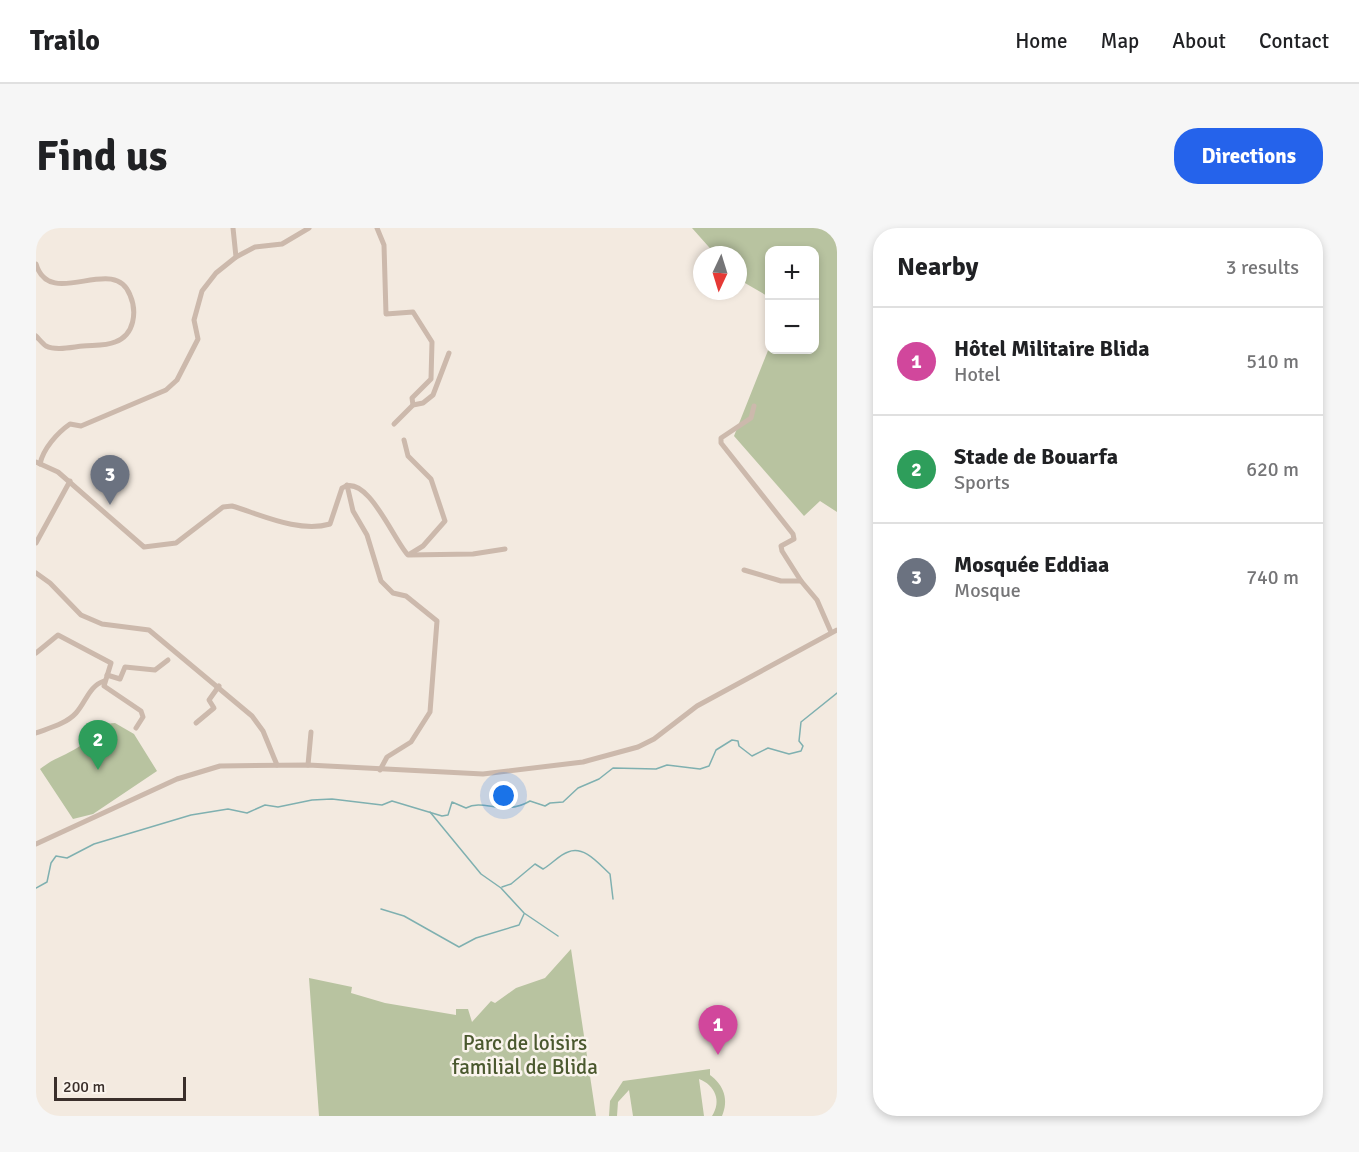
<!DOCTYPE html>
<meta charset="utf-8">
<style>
body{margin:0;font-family:Signika,sans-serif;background:#f6f6f6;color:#202124}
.controls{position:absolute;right:18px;top:18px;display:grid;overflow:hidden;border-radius:12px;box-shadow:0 3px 9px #0003}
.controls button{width:54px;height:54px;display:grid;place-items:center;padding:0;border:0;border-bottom:2px solid #e0e0e0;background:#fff;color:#202124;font:30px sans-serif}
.compass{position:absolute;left:657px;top:18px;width:54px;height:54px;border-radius:50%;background:#fff;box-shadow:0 3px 9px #0003;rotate:184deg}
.scale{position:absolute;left:18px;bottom:15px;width:132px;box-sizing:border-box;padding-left:6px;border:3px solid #3a2f2b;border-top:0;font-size:16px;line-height:21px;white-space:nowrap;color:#3a2f2b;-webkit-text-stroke:4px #faf4ed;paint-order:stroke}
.you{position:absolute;left:468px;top:568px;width:21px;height:21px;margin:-15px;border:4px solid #fff;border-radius:50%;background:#1a73e8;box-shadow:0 0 0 9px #1a73e833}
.badge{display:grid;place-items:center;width:39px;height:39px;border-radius:50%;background:#2563eb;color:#fff;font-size:20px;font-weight:700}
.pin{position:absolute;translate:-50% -50px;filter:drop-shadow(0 2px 3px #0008)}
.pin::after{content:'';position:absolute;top:32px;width:21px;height:18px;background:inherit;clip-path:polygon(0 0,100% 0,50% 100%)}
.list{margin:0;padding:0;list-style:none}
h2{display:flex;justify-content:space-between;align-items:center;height:78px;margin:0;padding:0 24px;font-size:26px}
h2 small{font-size:20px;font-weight:400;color:#757577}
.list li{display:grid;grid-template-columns:39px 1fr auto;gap:18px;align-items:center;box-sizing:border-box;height:108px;padding:0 24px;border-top:2px solid #e0e0e0}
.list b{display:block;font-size:22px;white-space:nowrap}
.list p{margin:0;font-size:20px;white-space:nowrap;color:#757577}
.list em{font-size:20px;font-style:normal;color:#757577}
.map{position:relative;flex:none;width:801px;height:888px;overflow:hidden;border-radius:24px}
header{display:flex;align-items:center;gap:36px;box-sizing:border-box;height:84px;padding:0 30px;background:#fff;border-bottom:2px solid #e0e0e0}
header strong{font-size:28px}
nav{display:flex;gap:33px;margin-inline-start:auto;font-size:21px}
.intro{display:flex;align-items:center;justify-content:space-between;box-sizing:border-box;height:144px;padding:0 36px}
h1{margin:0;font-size:42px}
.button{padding:15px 27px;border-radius:24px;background:#2563eb;color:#fff;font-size:21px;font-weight:700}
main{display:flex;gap:36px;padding:0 36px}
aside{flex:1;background:#fff;border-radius:24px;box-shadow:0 3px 9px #0003}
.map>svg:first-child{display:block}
.green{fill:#b8c3a0}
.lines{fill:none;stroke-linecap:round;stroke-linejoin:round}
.stream{stroke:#7fb0b0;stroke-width:1.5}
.minor{stroke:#ccb9ac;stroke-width:5}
.labels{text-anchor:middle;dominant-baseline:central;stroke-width:5;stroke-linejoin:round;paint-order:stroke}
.park-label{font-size:21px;fill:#4a582e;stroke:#faf4ed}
</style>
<header>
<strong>Trailo</strong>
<nav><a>Home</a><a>Map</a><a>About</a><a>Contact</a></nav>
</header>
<div class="intro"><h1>Find us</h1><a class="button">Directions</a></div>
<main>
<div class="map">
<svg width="801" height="888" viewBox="0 0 801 888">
<rect width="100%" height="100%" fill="#f3eae0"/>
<g class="green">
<polygon points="656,0 801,0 801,284 784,273 768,288 698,208 733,120 778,122 778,22 734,22 733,69 702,51 702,27 680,27"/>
<path d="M79 495 98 506 121 543 57 586 37 591 4 541C18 530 28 528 41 520 56 511 60 496 79 495Z"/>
<polygon points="535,721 560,888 283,888 273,750 316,759 315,765 349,775 420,787 420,781 432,781 436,794 455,773 459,775 480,760 509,750"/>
<path d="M674 841V847C688 857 693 872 686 888H676C686 873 679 857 663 851L668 888H597L593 862 582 874 581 888H573L574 873 587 853Z"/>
</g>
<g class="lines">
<g class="stream">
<polyline points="394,584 445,646 465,660 488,685 522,708"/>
<path d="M466 659 475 656 499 636 507 641C516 636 523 627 532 624 548 617 563 636 574 646L577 671"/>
<path d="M0 660 11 654 15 635 20 628 31 630 58 616 155 587 192 581 211 585 229 577 242 579 276 572 296 571 346 577 356 573 406 588 412 587 416 574 430 580C448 570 467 589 494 573L509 578 514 575 527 574 542 560 563 551 577 540 620 541 631 537 664 541 673 538 680 522 696 512 702 513 703 518 716 528 732 520 753 526 765 523 767 518 763 513 765 494 801 465"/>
<polyline points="345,681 368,688 423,719 440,710 483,697 488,686"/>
</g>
<g class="minor">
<polyline points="341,0 348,17 350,86 377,84 396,114 395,151 376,170 377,177"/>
<polyline points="0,8 2,0"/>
<polyline points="200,29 219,19 246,16 273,0"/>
<path d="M0 36C14 83 78 25 94 67 101 83 99 107 79 114 70 118 57 117 47 118 36 119 20 123 10 118 7 116 3 111 0 108"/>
<polyline points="718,178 715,190 685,210 685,215 757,306 758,311 745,318 746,323 765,353 781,372 795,404"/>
<polyline points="358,196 377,177 387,175 397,167 413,125"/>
<polyline points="368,212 372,228 395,251 409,293 387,318 374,326"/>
<path d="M0 234 22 244 108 319 140 315 187 279 196 278C226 287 263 305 294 296L306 260C331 244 358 313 372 327L437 326 469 321"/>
<path d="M4 236C7 221 21 205 34 196L45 198 130 162 141 152 162 111 158 92 166 63 180 45 200 29 197 0"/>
<polyline points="311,257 317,283 331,307 345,353 357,365 370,368 401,393 394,484 375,514 351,529 344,542"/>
<polyline points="0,315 34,253"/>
<polyline points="708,342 745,353 765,353"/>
<polyline points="0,345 14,355 45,387 66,396 113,402 216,488 227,503 241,537"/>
<polyline points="0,425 22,407 75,435 68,458 105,483 107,489 100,500"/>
<polyline points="71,447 84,451 89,439 119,442 132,432"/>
<polyline points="160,495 178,480 173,472 183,458"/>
<path d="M0 505C13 500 30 496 40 485 50 474 53 458 68 453"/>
<polyline points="272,537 275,504"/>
<polyline points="0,616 141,551 184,538 272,537 447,546 547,534 602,519 618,511 661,478 801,402"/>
</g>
</g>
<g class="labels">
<g class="park-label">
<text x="489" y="815">Parc de loisirs<tspan x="489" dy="24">familial de Blida</tspan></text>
</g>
</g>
</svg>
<div class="controls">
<button>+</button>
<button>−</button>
</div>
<svg class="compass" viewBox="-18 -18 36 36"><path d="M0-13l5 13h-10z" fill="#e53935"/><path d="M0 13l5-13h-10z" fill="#757577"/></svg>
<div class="scale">200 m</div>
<div class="you"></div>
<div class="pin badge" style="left:682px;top:827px;background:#d1479c">1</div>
<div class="pin badge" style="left:62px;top:542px;background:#2e9e5b">2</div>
<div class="pin badge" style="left:74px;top:277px;background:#6b7280">3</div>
</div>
<aside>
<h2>Nearby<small>3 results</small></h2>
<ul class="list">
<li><span class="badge" style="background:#d1479c">1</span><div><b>Hôtel Militaire Blida</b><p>Hotel</p></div><em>510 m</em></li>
<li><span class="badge" style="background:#2e9e5b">2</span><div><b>Stade de Bouarfa</b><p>Sports</p></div><em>620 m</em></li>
<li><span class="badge" style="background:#6b7280">3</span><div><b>Mosquée Eddiaa</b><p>Mosque</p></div><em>740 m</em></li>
</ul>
</aside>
</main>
